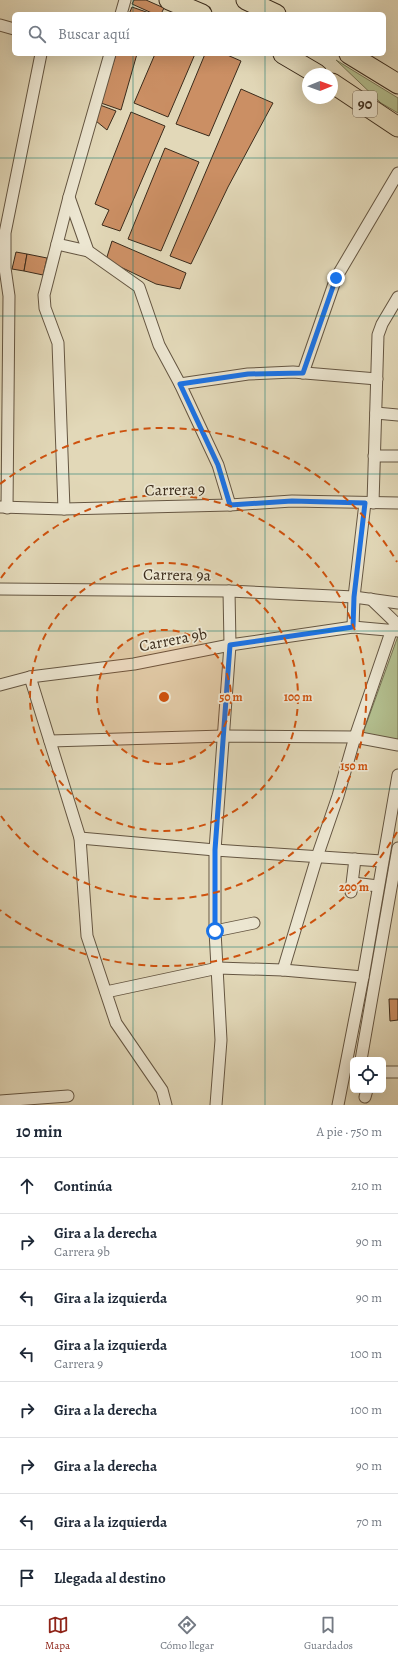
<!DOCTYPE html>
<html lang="es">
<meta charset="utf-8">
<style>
body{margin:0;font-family:Alegreya,serif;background:#f2f2f3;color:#1f2937}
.controls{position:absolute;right:12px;bottom:12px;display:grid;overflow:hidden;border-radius:6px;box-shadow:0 4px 16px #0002}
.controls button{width:36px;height:36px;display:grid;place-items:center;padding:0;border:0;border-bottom:1px solid #e0e1e3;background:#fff;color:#1f2937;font:20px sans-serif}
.compass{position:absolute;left:302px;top:68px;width:36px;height:36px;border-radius:50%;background:#fff;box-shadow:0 4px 16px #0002;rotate:89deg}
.stop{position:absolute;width:12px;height:12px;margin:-9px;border:3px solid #1a73e8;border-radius:50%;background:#fff}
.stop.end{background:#1a73e8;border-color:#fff;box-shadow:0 1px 4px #0008}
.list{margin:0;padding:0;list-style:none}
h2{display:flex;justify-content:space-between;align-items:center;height:52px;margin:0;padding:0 16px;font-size:17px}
h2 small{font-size:13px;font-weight:400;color:#747a83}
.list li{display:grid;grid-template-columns:26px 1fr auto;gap:12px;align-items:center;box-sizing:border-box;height:56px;padding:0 16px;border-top:1px solid #e0e1e3}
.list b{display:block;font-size:15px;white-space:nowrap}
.list p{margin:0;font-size:13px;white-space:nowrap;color:#747a83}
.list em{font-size:13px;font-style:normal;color:#747a83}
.icon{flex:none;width:22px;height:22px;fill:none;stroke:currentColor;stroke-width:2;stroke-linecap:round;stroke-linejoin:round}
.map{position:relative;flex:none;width:398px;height:1105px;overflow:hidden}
.search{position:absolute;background:#fff;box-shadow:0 4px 16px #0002;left:12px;right:12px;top:12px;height:44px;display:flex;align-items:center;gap:10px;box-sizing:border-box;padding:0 14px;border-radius:6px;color:#747a83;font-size:15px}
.sheet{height:500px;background:#fff}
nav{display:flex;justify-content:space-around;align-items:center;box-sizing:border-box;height:56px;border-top:1px solid #e0e1e3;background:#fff;font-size:11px;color:#747a83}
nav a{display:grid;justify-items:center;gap:2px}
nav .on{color:#8f2418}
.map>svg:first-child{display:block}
.green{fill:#b3bf8f;stroke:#777555}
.building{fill:#cb8f64;stroke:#3b2b1b}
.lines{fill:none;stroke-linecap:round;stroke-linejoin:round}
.street-casing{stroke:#655642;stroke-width:13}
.highway-casing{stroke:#3b2b1b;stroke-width:21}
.street{stroke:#ece6d1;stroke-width:11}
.highway{stroke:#e2d8b8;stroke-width:19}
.route{stroke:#1a73e8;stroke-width:5}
.grid{fill:none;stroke:#0f766e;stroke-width:1;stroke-opacity:0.55}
.ring{fill:none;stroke:#ce520e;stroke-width:2;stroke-dasharray:7 5}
.labels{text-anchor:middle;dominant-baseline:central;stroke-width:3.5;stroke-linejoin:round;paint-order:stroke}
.shield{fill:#ece6d1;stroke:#706352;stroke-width:1}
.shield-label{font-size:15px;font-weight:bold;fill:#3b2b1b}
.street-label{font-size:16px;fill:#3b2b1b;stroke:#ece6d1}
.centre{fill:#ce520e;stroke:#ece6d1;stroke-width:2}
.ring-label{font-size:12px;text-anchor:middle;font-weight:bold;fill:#ce520e;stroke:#ece6d1;stroke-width:3.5;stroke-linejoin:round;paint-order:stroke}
</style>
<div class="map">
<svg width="398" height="1105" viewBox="0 0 398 1105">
<rect width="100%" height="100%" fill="#e2d8b8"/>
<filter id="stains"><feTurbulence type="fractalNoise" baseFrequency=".005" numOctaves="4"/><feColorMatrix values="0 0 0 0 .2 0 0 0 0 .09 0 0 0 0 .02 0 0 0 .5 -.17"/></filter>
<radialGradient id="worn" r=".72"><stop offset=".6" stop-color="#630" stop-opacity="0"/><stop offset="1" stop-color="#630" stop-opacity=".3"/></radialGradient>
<g class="green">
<polygon points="336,60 398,98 398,113 381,103"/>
<polygon points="398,636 398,741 363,733"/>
</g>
<g class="building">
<polygon points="134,0 146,0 164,8 161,14 154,14 132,4"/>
<polygon points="132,7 152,14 129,14"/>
<polygon points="116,54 137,54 121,110 101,103"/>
<polygon points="155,54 195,54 168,117 134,103"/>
<polygon points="205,54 225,54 241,61 209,136 176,124"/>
<polygon points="241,89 273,103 228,187 191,264 170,256"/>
<polygon points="100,105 116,111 107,130 96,121"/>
<polygon points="131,112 165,126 120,231 102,225 109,210 95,204"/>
<polygon points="165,148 199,162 161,251 128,239"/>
<polygon points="112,241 186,273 180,289 156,284 106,260"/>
<polygon points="16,252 27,254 24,271 12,269"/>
<polygon points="27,254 47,258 43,275 24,271"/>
<polygon points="389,999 398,999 398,1020 390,1021"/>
</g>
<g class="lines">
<defs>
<g id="street">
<polyline points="121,14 125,0"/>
<polyline points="0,25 14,29"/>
<polyline points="69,197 88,251 139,287 159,345 180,384 218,465 230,505"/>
<polyline points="57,244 88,251"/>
<polyline points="303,373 336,278 398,173"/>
<polyline points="180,384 248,374 293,372 377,379"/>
<polyline points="376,413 398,415"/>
<polyline points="374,456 398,456"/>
<polyline points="373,503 378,335 382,324 398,297"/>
<polyline points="1,507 64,509 230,505 292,501 398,503"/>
<polyline points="7,508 9,296 5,268 5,233 41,54"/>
<polyline points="64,509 58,343 45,308 44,295 69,197 110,54"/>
<polyline points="0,589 229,591 354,597 398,603"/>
<polyline points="371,599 398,625"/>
<polyline points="353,627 354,597 365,503"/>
<polyline points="30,677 80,838 87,936 116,1023 162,1090 166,1105"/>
<polyline points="0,685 30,677 134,664 230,645 353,627 398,631"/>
<polyline points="50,741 224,736 355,737 398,745"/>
<polyline points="80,838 215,850 382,861"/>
<polyline points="353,883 378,886"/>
<polyline points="351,892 355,859"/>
<polyline points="215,931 254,923"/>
<polyline points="283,970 317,857 338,796 355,737 392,629"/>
<polyline points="106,992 218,968 283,970 363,977"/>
<polyline points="361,1060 398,848"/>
<polyline points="383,1072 398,1072"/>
<polyline points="365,1097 367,1090"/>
<polyline points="0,1101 68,1096"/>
<polyline points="216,1105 221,1040 215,931 215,850 230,645 229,591"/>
<polyline points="338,1105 363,977 398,775"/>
</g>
<g id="highway">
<polyline points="169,0 202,14"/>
<polyline points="246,0 276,14"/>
<polyline points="283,54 317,74"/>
<polyline points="349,54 398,84"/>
<polyline points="332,83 398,127"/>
</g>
</defs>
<use href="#street" class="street-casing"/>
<use href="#highway" class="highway-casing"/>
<use href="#street" class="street"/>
<use href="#highway" class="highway"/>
</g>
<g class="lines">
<polyline class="route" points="215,931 215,850 230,645 353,627 354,597 365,503 292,501 230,505 218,465 180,384 248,374 303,373 336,278"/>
</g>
<path class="grid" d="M133 0V14M265 0V14M133 54V1105M265 54V1105M0 158H398M0 316H398M0 474H398M0 631H398M0 789H398M0 947H398"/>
<circle cx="164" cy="697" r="67" fill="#ce520e" fill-opacity=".12"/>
<g class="ring">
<circle cx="164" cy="697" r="67"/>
<circle cx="164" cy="697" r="134"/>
<path d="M1 578A202 202 0 1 1 1 816"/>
<path d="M397 832A269 269 0 0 1 0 910M0 484A269 269 0 0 1 397 562"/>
</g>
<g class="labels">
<rect class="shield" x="353" y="91" width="24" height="26" rx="3"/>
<g class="shield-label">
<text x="365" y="104">90</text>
</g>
<g class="street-label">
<text transform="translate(175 490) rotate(-1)">Carrera 9</text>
<text transform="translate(177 575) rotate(1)">Carrera 9a</text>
<text transform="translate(173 640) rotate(-11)">Carrera 9b</text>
</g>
</g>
<circle cx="164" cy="697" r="6" class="centre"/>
<g class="ring-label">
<text x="231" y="701">50 m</text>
<text x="298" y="701">100 m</text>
<text x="354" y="770">150 m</text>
<text x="354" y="891">200 m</text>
</g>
<rect width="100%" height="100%" filter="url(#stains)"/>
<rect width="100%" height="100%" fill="url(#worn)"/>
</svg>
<div class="controls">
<button><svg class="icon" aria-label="locate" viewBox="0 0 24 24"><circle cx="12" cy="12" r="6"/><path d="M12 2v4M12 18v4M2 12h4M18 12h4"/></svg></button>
</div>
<svg class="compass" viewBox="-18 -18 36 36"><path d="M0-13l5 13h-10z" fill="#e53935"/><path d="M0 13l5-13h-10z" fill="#747a83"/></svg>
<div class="stop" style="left:215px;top:931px"></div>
<div class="stop end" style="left:336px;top:278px"></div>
<div class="search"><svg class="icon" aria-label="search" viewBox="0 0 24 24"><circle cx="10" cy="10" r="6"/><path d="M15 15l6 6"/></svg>Buscar aquí</div>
</div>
<section class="sheet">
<h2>10 min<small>A pie · 750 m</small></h2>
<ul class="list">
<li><svg class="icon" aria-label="ahead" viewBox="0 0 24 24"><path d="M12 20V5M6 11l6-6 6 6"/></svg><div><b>Continúa</b></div><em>210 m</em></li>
<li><svg class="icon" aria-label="right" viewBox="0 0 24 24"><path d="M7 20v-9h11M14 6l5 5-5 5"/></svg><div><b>Gira a la derecha</b><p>Carrera 9b</p></div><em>90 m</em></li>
<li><svg class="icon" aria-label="left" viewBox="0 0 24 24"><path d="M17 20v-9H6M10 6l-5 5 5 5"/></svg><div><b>Gira a la izquierda</b></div><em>90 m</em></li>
<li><svg class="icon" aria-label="left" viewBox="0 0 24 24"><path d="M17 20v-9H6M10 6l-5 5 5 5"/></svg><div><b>Gira a la izquierda</b><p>Carrera 9</p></div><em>100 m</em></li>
<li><svg class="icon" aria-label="right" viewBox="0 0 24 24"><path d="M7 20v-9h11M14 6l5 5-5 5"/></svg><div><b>Gira a la derecha</b></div><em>100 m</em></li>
<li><svg class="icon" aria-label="right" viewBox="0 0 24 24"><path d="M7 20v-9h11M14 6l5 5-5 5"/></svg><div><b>Gira a la derecha</b></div><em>90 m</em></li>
<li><svg class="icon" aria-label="left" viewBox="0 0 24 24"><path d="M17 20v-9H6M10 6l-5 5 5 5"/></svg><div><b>Gira a la izquierda</b></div><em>70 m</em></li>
<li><svg class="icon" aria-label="arrive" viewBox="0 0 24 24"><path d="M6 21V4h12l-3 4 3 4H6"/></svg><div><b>Llegada al destino</b></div></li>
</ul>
</section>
<nav>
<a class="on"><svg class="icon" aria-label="map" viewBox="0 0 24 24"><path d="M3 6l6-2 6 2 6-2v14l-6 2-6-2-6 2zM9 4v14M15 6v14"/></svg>Mapa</a>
<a><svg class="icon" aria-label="directions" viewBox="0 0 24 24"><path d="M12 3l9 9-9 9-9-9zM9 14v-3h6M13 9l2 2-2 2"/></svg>Cómo llegar</a>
<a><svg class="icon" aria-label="saved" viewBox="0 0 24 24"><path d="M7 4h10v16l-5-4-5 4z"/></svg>Guardados</a>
</nav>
